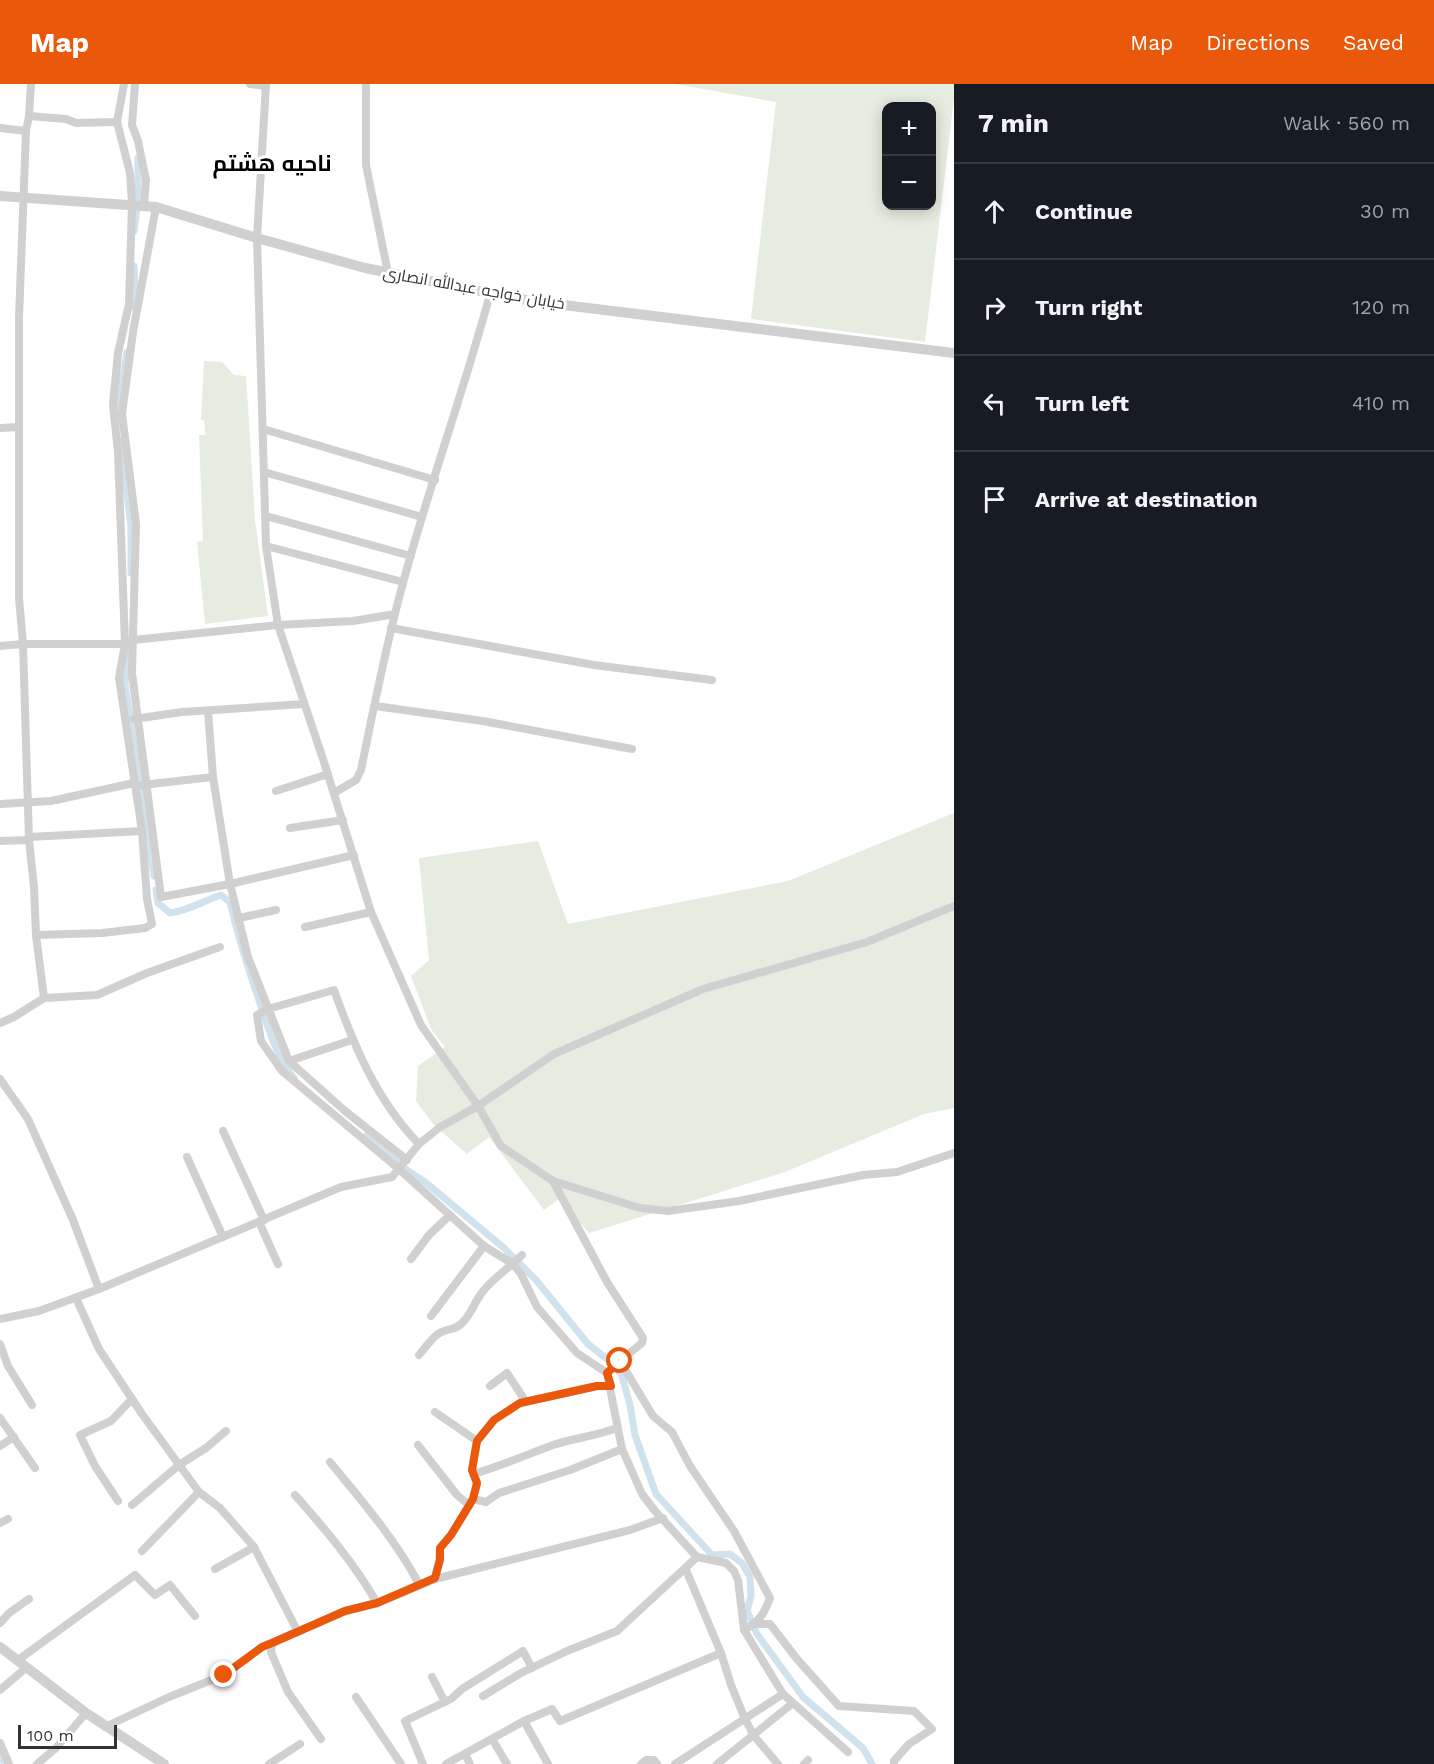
<!DOCTYPE html>
<meta charset="utf-8">
<style>
body{margin:0;font-family:"Work Sans",Cairo,sans-serif;background:#20242c;color:#f1f3f6}
.controls{position:absolute;right:18px;top:18px;display:grid;overflow:hidden;border-radius:12px;box-shadow:0 3px 15px #0003}
.controls button{width:54px;height:54px;display:grid;place-items:center;padding:0;border:0;border-bottom:2px solid #363941;background:#171b24;color:#f1f3f6;font:30px sans-serif}
.scale{position:absolute;left:18px;bottom:15px;width:99px;box-sizing:border-box;padding-left:6px;border:3px solid #333;border-top:0;font-size:16px;line-height:21px;white-space:nowrap;color:#333;-webkit-text-stroke:4px #fff;paint-order:stroke}
.stop{position:absolute;width:18px;height:18px;margin:-14px;border:4px solid #ea580c;border-radius:50%;background:#fff}
.stop.end{background:#ea580c;border-color:#fff;box-shadow:0 2px 6px #0008}
.list{margin:0;padding:0;list-style:none}
h2{display:flex;justify-content:space-between;align-items:center;height:78px;margin:0;padding:0 24px;font-size:26px}
h2 small{font-size:20px;font-weight:400;color:#9ea1a6}
.list li{display:grid;grid-template-columns:39px 1fr auto;gap:18px;align-items:center;box-sizing:border-box;height:96px;padding:0 24px;border-top:2px solid #363941}
.list b{display:block;font-size:22px;white-space:nowrap}
.list em{font-size:20px;font-style:normal;color:#9ea1a6}
.icon{flex:none;width:33px;height:33px;fill:none;stroke:currentColor;stroke-width:2;stroke-linecap:round;stroke-linejoin:round}
.map{position:relative;flex:none;width:954px;height:1680px;overflow:hidden}
header{display:flex;align-items:center;gap:36px;box-sizing:border-box;height:84px;padding:0 30px;background:#ea580c;color:#fff}
header strong{font-size:28px}
nav{display:flex;gap:33px;margin-inline-start:auto;font-size:21px}
main{display:flex}
aside{flex:1;background:#171b24}
.map>svg:first-child{display:block}
.green{fill:#e6ecdf;fill-rule:evenodd}
.lines{fill:none;stroke-linecap:round;stroke-linejoin:round}
.canal{stroke:#cfe2ee;stroke-width:7}
.minor{stroke:#d0d0d0;stroke-width:8}
.tertiary{stroke:#d0d0d0;stroke-width:10}
.route{stroke:#ea580c;stroke-width:8}
.labels{text-anchor:middle;dominant-baseline:central;stroke-width:6;stroke-linejoin:round;paint-order:stroke}
.street-label{font-size:16px;fill:#333;stroke:#fff}
.district-label{font-size:22px;font-weight:bold;fill:#000;stroke:#fff}
</style>
<header>
<strong>Map</strong>
<nav><a>Map</a><a>Directions</a><a>Saved</a></nav>
</header>
<main>
<div class="map">
<svg width="954" height="1680" viewBox="0 0 954 1680">
<rect width="100%" height="100%" fill="#fff"/>
<g class="green">
<path d="M675 0H954V14L925 258 751 235 776 18ZM932 22V122H886V22Z"/>
<polygon points="204,277 222,278 234,291 246,292 255,436 268,532 205,540 197,458 203,457 199,351 205,351 204,336 201,336"/>
<polygon points="954,729 954,1024 924,1030 785,1088 589,1149 559,1115 544,1126 489,1053 467,1070 434,1041 416,1017 418,982 445,963 431,945 411,892 429,876 419,774 538,757 568,840 788,797"/>
</g>
<g class="lines">
<g class="canal">
<polyline points="134,147 138,114 138,74"/>
<polyline points="134,182 135,224"/>
<polyline points="119,334 118,321 127,268"/>
<polyline points="121,357 131,443 131,489"/>
<polyline points="129,563 125,600 154,792"/>
<path d="M156 806 158 819 170 829C188 827 203 817 221 811L230 818C238 852 248 885 260 919 269 946 276 972 294 994"/>
<polyline points="366,1052 408,1087 425,1098 504,1164 536,1196 588,1260 613,1280 622,1292 630,1321 635,1351 656,1410 712,1471 730,1470 742,1479 750,1493 751,1512 747,1527 757,1550 803,1613 863,1664 872,1680"/>
<polyline points="0,1671 5,1680"/>
</g>
<g class="minor">
<polyline points="31,0 29,32 26,47 19,234 19,514 23,560 29,756 34,803 36,851 44,914"/>
<polyline points="135,0 132,41 138,57 146,96 144,121"/>
<polyline points="250,0 266,2"/>
<path d="M266 0 257 154 266 462 278 541 323 675 371 828 421 941 478 1022 501 1062 553 1097 607 1198 643 1254 642 1259 620 1277 653 1332 672 1348 690 1382 734 1447 770 1514C764 1530 759 1538 744 1546"/>
<polyline points="366,0 366,81 388,189"/>
<polyline points="29,32 66,35 76,39 117,38"/>
<polyline points="0,44 26,47"/>
<polyline points="156,123 133,248 122,330 136,440 132,589 161,813 230,800 354,771"/>
<polyline points="0,344 19,343"/>
<polyline points="263,345 435,396"/>
<polyline points="264,388 422,433"/>
<polyline points="266,432 411,472"/>
<polyline points="266,462 403,498"/>
<polyline points="391,544 594,581 712,596"/>
<polyline points="0,562 23,560 125,560 133,556 278,541 353,537 395,530"/>
<polyline points="375,622 483,637 632,665"/>
<polyline points="208,627 213,693 230,800 248,873 289,977 345,1027 407,1076"/>
<polyline points="134,635 182,628 304,620"/>
<polyline points="142,701 213,693"/>
<polyline points="276,707 328,690"/>
<path d="M334 709 356 696 361 686C374 623 386 560 403 499 429 402 464 307 490 210"/>
<polyline points="0,720 51,717 134,699"/>
<polyline points="290,744 343,736"/>
<polyline points="29,753 142,747"/>
<polyline points="0,757 29,756"/>
<polyline points="239,834 276,826"/>
<polyline points="305,843 371,828"/>
<polyline points="36,851 102,849 145,844 152,840 147,815 142,747 119,594 125,560 118,368 113,320 118,269 129,220 132,120 130,89 117,38 124,0"/>
<polyline points="0,939 14,933 44,914 97,911 147,889 220,863"/>
<polyline points="289,977 352,956"/>
<polyline points="0,995 28,1035 73,1136 99,1205"/>
<polyline points="223,1047 264,1136"/>
<path d="M419 1060C377 1017 354 962 334 906L268 925 257 931 261 957 282 987 400 1086 484 1162 513 1180 521 1190 537 1223 577 1269 607 1289 622 1365 642 1410 655 1427 697 1473 726 1479 734 1487 738 1496 744 1546 783 1610 848 1668"/>
<polyline points="187,1073 223,1153"/>
<polyline points="553,1097 640,1124 668,1127 739,1117 863,1091 897,1088 954,1069"/>
<polyline points="259,1138 278,1180"/>
<polyline points="411,1175 429,1151 450,1131"/>
<polyline points="76,1214 99,1265 142,1330 199,1408 220,1424 254,1463 298,1548"/>
<polyline points="431,1232 484,1162"/>
<polyline points="0,1235 39,1227 99,1205 341,1103 392,1093 419,1060 440,1043 478,1022 554,970 703,905 867,858 954,822"/>
<polyline points="0,1260 8,1282 32,1321"/>
<path d="M419 1271C425 1264 431 1255 438 1250 446 1244 456 1247 463 1238 472 1229 475 1216 484 1206 495 1193 510 1183 522 1171"/>
<polyline points="490,1302 507,1289 526,1318"/>
<polyline points="435,1328 477,1357"/>
<polyline points="0,1334 35,1384"/>
<polyline points="418,1361 457,1411 469,1421"/>
<polyline points="0,1362 14,1353"/>
<path d="M330 1378C362 1417 395 1455 419 1500"/>
<path d="M473 1390C501 1382 526 1371 553 1361 574 1354 596 1352 617 1344"/>
<path d="M295 1411C325 1445 354 1479 377 1519"/>
<polyline points="473,1415 486,1418 499,1409 570,1386 622,1365"/>
<polyline points="118,1417 95,1382 80,1351 111,1337 132,1315"/>
<polyline points="132,1421 179,1381 206,1364 226,1347"/>
<polyline points="0,1439 8,1435"/>
<polyline points="142,1467 199,1408"/>
<polyline points="215,1485 254,1463"/>
<polyline points="686,1486 721,1569 731,1601 745,1635 754,1652 778,1680"/>
<polyline points="435,1495 439,1476 440,1464 451,1451 473,1415 477,1399 472,1386 477,1357 494,1336 520,1319 597,1302 611,1302"/>
<polyline points="0,1539 9,1529 29,1515"/>
<polyline points="756,1540 770,1540 797,1575 839,1622 914,1627 932,1645 909,1660 894,1677 894,1680"/>
<polyline points="272,1559 271,1568 288,1608 321,1655"/>
<polyline points="18,1576 135,1491 155,1511 170,1501 195,1532"/>
<polyline points="432,1593 445,1618"/>
<polyline points="0,1606 27,1583"/>
<polyline points="483,1612 521,1589 567,1567 617,1547 697,1473"/>
<polyline points="356,1613 401,1680"/>
<polyline points="524,1637 548,1680"/>
<polyline points="105,1643 169,1613 224,1591 262,1563 345,1527 377,1519 435,1495 630,1446 663,1434"/>
<polyline points="492,1655 507,1680"/>
<polyline points="0,1659 9,1680"/>
<polyline points="465,1670 470,1680"/>
<polyline points="37,1680 56,1664 86,1629"/>
<polyline points="269,1680 300,1660"/>
<polyline points="423,1680 405,1637 451,1615 462,1605 523,1567 532,1584"/>
<polyline points="446,1680 524,1637 552,1625 560,1637 721,1569"/>
<polyline points="641,1680 646,1676 654,1676 657,1680"/>
<polyline points="675,1680 783,1610"/>
<polyline points="717,1680 793,1619"/>
<polyline points="804,1680 808,1676"/>
</g>
<g class="tertiary">
<polyline points="0,112 156,123 257,154 365,184 531,217 954,269"/>
<polyline points="0,1563 86,1629 164,1680"/>
</g>
</g>
<g class="lines">
<polyline class="route" points="224,1591 262,1563 272,1559 345,1527 377,1519 435,1494 440,1476 440,1464 451,1451 473,1415 477,1399 472,1386 477,1357 494,1336 520,1319 597,1302 611,1302 607,1289 620,1277"/>
</g>
<g class="labels">
<g class="street-label">
<text transform="translate(474 204) rotate(10)">خیابان خواجه عبدالله انصاری</text>
</g>
<g class="district-label">
<text x="272" y="79">ناحیه هشتم</text>
</g>
</g>
</svg>
<div class="controls">
<button>+</button>
<button>−</button>
</div>
<div class="scale">100 m</div>
<div class="stop" style="left:620px;top:1277px"></div>
<div class="stop end" style="left:224px;top:1591px"></div>
</div>
<aside>
<h2>7 min<small>Walk · 560 m</small></h2>
<ul class="list">
<li><svg class="icon" aria-label="ahead" viewBox="0 0 24 24"><path d="M12 20V5M6 11l6-6 6 6"/></svg><div><b>Continue</b></div><em>30 m</em></li>
<li><svg class="icon" aria-label="right" viewBox="0 0 24 24"><path d="M7 20v-9h11M14 6l5 5-5 5"/></svg><div><b>Turn right</b></div><em>120 m</em></li>
<li><svg class="icon" aria-label="left" viewBox="0 0 24 24"><path d="M17 20v-9H6M10 6l-5 5 5 5"/></svg><div><b>Turn left</b></div><em>410 m</em></li>
<li><svg class="icon" aria-label="arrive" viewBox="0 0 24 24"><path d="M6 21V4h12l-3 4 3 4H6"/></svg><div><b>Arrive at destination</b></div></li>
</ul>
</aside>
</main>
